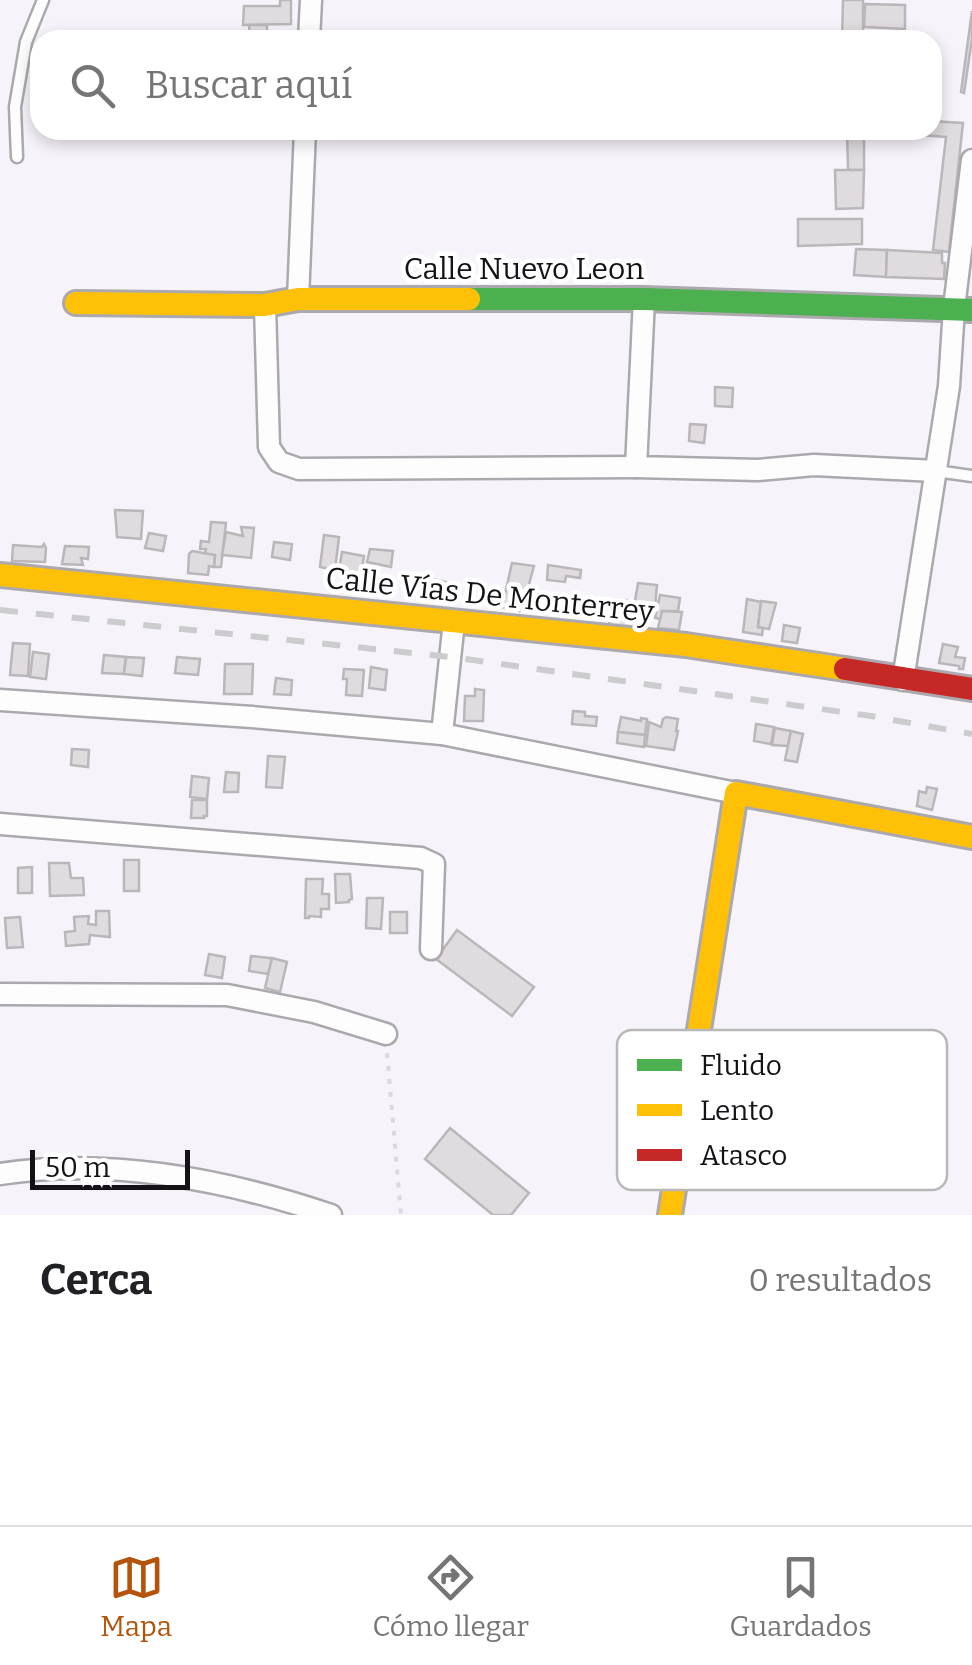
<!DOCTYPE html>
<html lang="es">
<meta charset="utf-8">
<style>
body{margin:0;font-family:Bitter,serif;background:#f6f6f6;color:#202124}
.scale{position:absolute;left:30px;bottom:25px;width:160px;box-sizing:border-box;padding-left:10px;border:5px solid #151217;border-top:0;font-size:28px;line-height:35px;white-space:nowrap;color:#151217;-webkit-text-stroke:8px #fff;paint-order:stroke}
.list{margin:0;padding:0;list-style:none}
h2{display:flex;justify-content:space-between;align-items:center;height:130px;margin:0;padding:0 40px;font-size:42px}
h2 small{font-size:32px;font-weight:400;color:#757577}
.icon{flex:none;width:55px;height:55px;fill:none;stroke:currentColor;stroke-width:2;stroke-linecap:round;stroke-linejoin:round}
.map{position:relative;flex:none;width:972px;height:1215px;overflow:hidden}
.search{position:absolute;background:#fff;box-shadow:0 5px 15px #0003;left:30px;right:30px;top:30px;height:110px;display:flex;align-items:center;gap:25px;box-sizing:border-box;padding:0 35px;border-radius:30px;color:#757577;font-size:38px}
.sheet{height:310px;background:#fff}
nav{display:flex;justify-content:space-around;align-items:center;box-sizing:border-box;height:140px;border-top:2px solid #e0e0e0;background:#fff;font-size:28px;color:#757577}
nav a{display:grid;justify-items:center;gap:5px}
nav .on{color:#b45309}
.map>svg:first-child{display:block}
.building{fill:#e0dbde;stroke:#bbb6b9;stroke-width:2.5}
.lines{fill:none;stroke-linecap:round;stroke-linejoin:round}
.lane-casing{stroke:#aca9ae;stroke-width:15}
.street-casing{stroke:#aca9ae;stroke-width:25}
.fast-casing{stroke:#aca9ae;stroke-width:28}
.slow-casing{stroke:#aca9ae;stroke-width:28}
.jam-casing{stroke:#aca9ae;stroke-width:28}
.path{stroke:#dad9db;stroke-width:4;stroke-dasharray:5 8;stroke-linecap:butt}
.lane{stroke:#fefdfe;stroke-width:10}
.street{stroke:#fefdfe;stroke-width:20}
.fast{stroke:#4caf50;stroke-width:22}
.slow{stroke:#ffc107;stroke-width:22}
.jam{stroke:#c62828;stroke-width:22}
.rail{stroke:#cccbcd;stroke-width:6;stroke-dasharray:18 18;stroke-linecap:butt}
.labels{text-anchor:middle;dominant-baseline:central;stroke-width:9;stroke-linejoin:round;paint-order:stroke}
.street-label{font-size:30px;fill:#151217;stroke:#fff}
.key{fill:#fff;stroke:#b9b8b9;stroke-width:2.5}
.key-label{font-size:28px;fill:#151217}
</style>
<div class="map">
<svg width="972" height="1215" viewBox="0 0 972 1215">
<rect width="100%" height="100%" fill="#f7f3fa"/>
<g class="building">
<polygon points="280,0 291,0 291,24 243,25 244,6 280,6"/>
<polygon points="843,0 863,0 863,40 842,40"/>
<polygon points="865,4 905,5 905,29 864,27"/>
<polygon points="972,11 972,39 964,93 961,92"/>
<polygon points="249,25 267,25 267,39 250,39"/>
<polygon points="932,121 963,123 949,252 933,250 946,137 865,131 932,130"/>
<polygon points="847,130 864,130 864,170 848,170"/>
<polygon points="835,170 864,170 863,208 836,209"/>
<polygon points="798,219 862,219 862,244 798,246"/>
<polygon points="856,249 887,250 886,277 854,275"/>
<polygon points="887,250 942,253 942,263 945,263 944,279 886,277"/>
<polygon points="715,387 733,388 732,407 715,406"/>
<polygon points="690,424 706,425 704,443 689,441"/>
<polygon points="115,510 143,511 141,539 117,537"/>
<polygon points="211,522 226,523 221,567 214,567 215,555 205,554 206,549 200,549 201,541 209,542"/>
<polygon points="241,527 254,528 251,558 222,555 226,532 243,536"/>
<polygon points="149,533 166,536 163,551 145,548"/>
<polygon points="324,535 339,537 335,570 320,567"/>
<polygon points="274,542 292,544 290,560 272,557"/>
<polygon points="44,544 46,548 45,562 12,561 13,545 42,547"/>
<polygon points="65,546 89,547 88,559 81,558 83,565 62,564"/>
<polygon points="370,549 393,551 391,567 367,562"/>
<polygon points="192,551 215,555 214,567 209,566 208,575 188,573 189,554"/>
<polygon points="342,552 364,556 361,574 339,570"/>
<polygon points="512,563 534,566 526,595 522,595 519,611 502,607"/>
<polygon points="548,565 581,570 580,578 566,576 565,582 547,580"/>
<polygon points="415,575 446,582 444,597 433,595 433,599 412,596"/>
<polygon points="638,583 657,585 655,608 637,605 637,602 635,601"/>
<polygon points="660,595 680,598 678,611 662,611 661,619 655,618"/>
<polygon points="616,599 637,602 637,605 643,606 641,631 609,627 611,612 615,613"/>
<polygon points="747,599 761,602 758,627 763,628 762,635 743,632"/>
<polygon points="761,601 776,603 769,629 758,627"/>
<polygon points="662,611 682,612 679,630 658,628"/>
<polygon points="784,625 800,628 797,643 782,641"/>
<polygon points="13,643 30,644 28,676 10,675"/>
<polygon points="943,644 958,647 955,657 965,658 963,669 959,669 959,666 939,663"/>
<polygon points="33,652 49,654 46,679 30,677"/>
<polygon points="104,655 126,657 124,674 102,673"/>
<polygon points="126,657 144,658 142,676 124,674"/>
<polygon points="177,657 200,659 198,675 175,673"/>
<polygon points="225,664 253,664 252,694 224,694"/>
<polygon points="371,667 387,670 385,690 369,688"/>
<polygon points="344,669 364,670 362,696 346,695 347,679 343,679"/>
<polygon points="276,678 292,680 291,695 274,694"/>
<polygon points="475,689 484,690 483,721 464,721 465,696 475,696"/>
<polygon points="573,711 585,712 585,716 597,717 596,726 572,724"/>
<polygon points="621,717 641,721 641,718 647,719 645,735 618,732"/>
<polygon points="666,717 678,719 676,731 678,731 674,750 646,746 649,722 661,727 663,719"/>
<polygon points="756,724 774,727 771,744 754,741"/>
<polygon points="775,728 791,731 788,746 772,745"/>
<polygon points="791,731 803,734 797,762 785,760"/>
<polygon points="618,732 645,735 644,747 617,743"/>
<polygon points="72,749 89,750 88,767 71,765"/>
<polygon points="268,756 285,757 282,788 266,787"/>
<polygon points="226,772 239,773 238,792 224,792"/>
<polygon points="192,776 209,778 207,799 190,797"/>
<polygon points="927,787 937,789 932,810 917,806 919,791 926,793"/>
<polygon points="192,800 207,800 207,816 204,816 204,818 191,818"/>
<rect x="124" y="860" width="15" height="31"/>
<polygon points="49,863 69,863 71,878 83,878 84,895 50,896"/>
<polygon points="32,867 32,893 18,893 18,868"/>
<polygon points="335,874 350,874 352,899 349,900 349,902 336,903"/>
<polygon points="306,879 323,879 322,894 329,894 329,909 321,909 321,917 309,916 309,918 305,918"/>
<polygon points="367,898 383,898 381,929 366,928"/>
<polygon points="96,911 109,911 110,937 90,935 89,944 66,946 65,932 75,931 74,917 89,916 88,924 96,925"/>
<rect x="390" y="912" width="17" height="21"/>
<polygon points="20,917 23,947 7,948 5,918"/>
<polygon points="457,930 534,987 512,1016 436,959"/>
<polygon points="209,954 225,957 222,978 205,975"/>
<polygon points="251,956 270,958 272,960 268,974 249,971"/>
<polygon points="272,958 287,962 280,992 265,988"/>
<polygon points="450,1128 529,1193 511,1215 493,1215 425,1159"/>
</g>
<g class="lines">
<defs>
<g id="lane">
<polyline points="17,157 15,107 26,42 43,0"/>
<polyline points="936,471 972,476"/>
</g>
<g id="street">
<polyline points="309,40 311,0"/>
<polyline points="298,299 305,130"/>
<polyline points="644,299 636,467 758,470 814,465 936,471"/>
<polyline points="265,305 269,447 279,462 299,469 636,467"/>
<polyline points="903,680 949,386 954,308 972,160"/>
<polyline points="0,700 252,717 442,734 736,793"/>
<polyline points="442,734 454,621"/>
<polyline points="0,824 421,858 434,864 431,949"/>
<polyline points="0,994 227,995 314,1012 386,1034"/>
<path d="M0 1174C111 1157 227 1180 331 1215"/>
</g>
<polyline id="fast" points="469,299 644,299 972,310"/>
<g id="slow">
<polyline points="76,303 265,305 298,299 469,299"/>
<polyline points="0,575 686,645 845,669"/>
<polyline points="670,1215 736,793 972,837"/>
</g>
<polyline id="jam" points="845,669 972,689"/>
</defs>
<use href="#lane" class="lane-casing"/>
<use href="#street" class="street-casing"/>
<use href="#fast" class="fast-casing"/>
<use href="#slow" class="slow-casing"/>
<use href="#jam" class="jam-casing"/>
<polyline class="path" points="387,1053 401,1215"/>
<use href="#lane" class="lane"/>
<use href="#street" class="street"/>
<use href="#fast" class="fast"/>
<use href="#slow" class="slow"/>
<use href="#jam" class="jam"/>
<polyline class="rail" points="0,610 451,657 871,716 972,734"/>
</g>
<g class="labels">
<g class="street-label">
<text x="524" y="269">Calle Nuevo Leon</text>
<text transform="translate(490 595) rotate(6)">Calle Vías De Monterrey</text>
</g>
</g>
<rect x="617" y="1030" width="330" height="160" rx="15" class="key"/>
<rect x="637" y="1059" width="45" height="12" fill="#4caf50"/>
<rect x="637" y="1104" width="45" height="12" fill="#ffc107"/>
<rect x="637" y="1149" width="45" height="12" fill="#c62828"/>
<g class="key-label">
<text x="700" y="1075">Fluido</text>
<text x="700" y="1120">Lento</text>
<text x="700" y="1165">Atasco</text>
</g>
</svg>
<div class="scale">50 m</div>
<div class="search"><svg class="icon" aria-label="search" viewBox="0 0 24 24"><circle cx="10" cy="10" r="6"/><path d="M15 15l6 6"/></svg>Buscar aquí</div>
</div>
<section class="sheet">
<h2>Cerca<small>0 resultados</small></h2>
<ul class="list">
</ul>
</section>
<nav>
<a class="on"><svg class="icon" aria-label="map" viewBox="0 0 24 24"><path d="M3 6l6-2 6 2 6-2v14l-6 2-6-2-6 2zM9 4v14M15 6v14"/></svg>Mapa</a>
<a><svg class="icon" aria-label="directions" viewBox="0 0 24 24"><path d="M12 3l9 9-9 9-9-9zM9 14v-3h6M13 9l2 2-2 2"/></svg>Cómo llegar</a>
<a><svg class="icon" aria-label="saved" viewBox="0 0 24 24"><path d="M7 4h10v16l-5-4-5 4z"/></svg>Guardados</a>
</nav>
